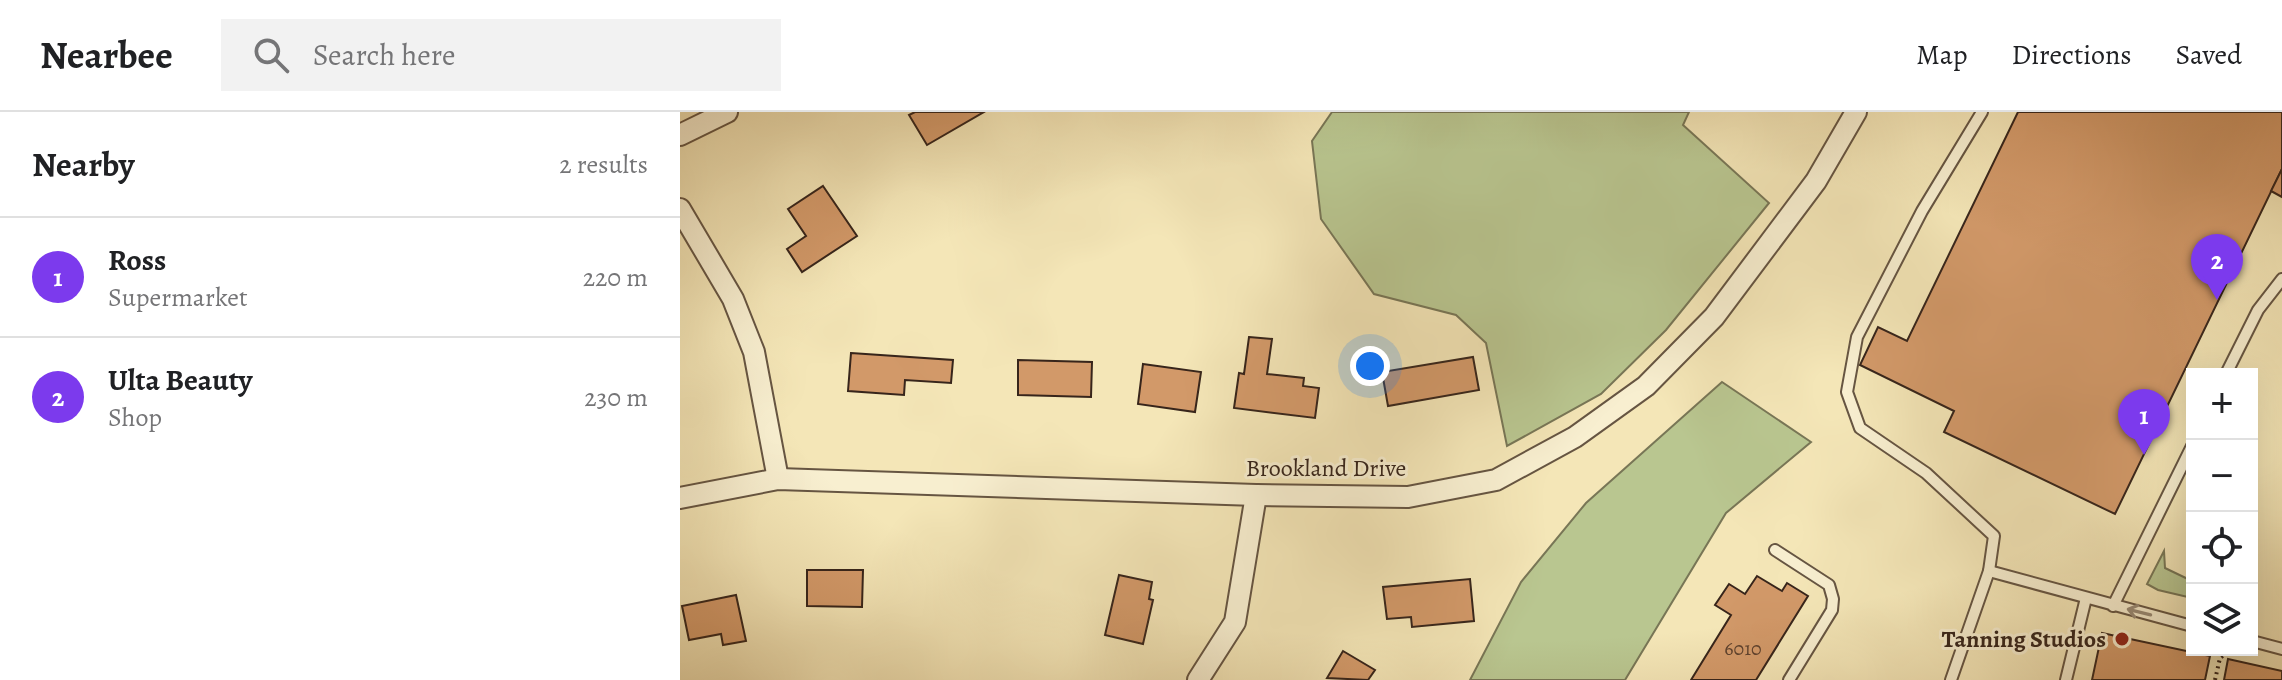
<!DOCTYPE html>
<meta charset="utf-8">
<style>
body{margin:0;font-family:Alegreya,serif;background:#f2f2f2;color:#202124}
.controls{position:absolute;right:24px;bottom:24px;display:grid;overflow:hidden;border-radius:0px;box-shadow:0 8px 32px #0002}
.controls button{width:72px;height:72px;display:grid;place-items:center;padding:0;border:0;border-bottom:2px solid #e0e0e0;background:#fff;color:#202124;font:40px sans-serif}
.you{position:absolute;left:690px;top:254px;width:28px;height:28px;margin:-20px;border:6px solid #fff;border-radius:50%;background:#1a73e8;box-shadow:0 0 0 12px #1a73e833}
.badge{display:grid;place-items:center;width:52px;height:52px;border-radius:50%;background:#7c3aed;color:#fff;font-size:26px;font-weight:700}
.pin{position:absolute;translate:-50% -66px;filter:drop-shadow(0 2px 4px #0008)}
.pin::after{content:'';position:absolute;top:42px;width:28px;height:24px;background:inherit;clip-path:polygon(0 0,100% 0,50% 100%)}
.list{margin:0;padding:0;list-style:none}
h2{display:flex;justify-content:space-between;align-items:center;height:104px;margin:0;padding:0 32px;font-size:34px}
h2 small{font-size:26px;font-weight:400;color:#757577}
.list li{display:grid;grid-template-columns:52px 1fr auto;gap:24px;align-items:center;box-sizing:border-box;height:120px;padding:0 32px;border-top:2px solid #e0e0e0}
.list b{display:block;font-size:30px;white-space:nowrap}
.list p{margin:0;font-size:26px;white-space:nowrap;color:#757577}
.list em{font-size:26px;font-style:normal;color:#757577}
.icon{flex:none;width:44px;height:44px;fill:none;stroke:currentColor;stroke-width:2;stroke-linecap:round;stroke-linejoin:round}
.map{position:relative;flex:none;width:1602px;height:568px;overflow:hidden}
header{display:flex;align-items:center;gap:48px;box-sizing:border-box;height:112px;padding:0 40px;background:#fff;border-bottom:2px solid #e0e0e0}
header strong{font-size:38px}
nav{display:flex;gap:44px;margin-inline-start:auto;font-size:28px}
.search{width:560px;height:72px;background:#f2f2f2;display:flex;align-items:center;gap:20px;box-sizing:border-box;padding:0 28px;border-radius:0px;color:#757577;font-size:30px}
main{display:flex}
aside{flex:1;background:#fff}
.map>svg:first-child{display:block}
.green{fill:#b9c690;stroke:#787656;stroke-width:2}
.building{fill:#d29969;stroke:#37251b;stroke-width:2}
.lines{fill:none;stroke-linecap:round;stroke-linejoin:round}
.lane-casing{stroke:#665542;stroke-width:14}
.street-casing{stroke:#665542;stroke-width:24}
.path{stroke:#37251b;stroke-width:4;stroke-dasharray:2 4;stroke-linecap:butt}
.lane{stroke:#f8efd0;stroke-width:10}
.street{stroke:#f8efd0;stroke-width:20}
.oneway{stroke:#988a76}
.poi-dot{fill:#8f2418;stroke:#f8efd0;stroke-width:3}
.labels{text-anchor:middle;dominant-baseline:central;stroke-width:6;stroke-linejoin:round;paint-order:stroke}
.number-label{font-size:20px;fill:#5e422e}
.street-label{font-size:24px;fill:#37251b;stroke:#f8efd0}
.poi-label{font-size:24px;font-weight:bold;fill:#37251b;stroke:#f8efd0;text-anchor:end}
</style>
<header>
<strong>Nearbee</strong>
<div class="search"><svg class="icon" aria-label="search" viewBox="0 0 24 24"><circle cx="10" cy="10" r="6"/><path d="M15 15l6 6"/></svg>Search here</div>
<nav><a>Map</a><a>Directions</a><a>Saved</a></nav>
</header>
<main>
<aside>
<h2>Nearby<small>2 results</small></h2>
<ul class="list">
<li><span class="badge">1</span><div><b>Ross</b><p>Supermarket</p></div><em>220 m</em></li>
<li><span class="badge">2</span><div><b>Ulta Beauty</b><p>Shop</p></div><em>230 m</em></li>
</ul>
</aside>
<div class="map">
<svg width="1602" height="568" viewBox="0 0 1602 568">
<rect width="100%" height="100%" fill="#f4e6b7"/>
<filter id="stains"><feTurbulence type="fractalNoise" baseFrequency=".0025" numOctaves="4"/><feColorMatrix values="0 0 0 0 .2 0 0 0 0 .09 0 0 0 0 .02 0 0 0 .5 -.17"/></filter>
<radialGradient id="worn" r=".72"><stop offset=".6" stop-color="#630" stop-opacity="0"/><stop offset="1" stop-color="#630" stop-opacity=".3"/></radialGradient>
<g class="green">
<polygon points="652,0 1009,0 1003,13 1089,91 986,218 921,282 827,334 806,231 776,203 694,182 641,107 632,29"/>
<polygon points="1042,270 1131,330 1046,401 945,568 790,568 841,470 906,391"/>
<polygon points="1484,439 1485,456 1512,469 1512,486 1478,478 1467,472"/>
</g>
<g class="building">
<polygon points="235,0 304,0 247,33 229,3"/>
<polygon points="1338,0 1602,0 1602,57 1435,402 1264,320 1274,299 1180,253 1198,215 1227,229"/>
<polygon points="1602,57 1602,85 1591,79"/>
<polygon points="143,74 177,124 122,160 107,137 126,124 108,97"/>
<polygon points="569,225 592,227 587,262 624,266 623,274 639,276 635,306 554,296 559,261 564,262"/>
<polygon points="171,241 273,248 271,271 225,268 224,283 168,279"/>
<polygon points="793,245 799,278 708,294 702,260"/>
<polygon points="338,248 412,250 411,285 338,283"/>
<polygon points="463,252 521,260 515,300 458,292"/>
<polygon points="127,458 183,458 182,495 127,494"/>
<polygon points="439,463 472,470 469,487 473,488 463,532 425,523"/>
<polygon points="1077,464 1102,479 1107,471 1128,484 1076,568 1011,568 1051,503 1035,493 1049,472 1065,482"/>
<polygon points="790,467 794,509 732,515 731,505 707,507 703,475"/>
<polygon points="56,483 66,529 43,533 41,522 9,528 2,494"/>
<polygon points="1422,521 1530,544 1525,568 1412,568"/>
<polygon points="663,539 695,558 688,568 647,566"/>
<polygon points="1548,547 1602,559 1602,568 1544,568"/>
</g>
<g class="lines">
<defs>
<g id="lane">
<polyline points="1302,0 1242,99 1177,225 1167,280 1180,316 1246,361 1314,424 1309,459"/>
<polyline points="1546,262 1578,198 1602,167"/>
<polyline points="1095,438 1149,473 1153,487 1152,498 1109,568"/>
<polyline points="1433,494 1512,334"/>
<polyline points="1572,529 1602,537"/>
<polyline points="1271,568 1309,459 1512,514"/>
<polyline points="1386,568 1406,486"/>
</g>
<g id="street">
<polyline points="0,23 47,0"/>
<polyline points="0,97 53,187 74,240 98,367"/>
<polyline points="0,386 98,367 576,383 728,385 816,368 895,325 966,274 1034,205 1136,69 1176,0"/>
<polyline points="518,568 555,510 576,383"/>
</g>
</defs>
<use href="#lane" class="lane-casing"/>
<use href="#street" class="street-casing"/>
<polyline class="path" points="1535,568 1540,546 1544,543"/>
<use href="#lane" class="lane"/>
<use href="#street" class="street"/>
</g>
<defs><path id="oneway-shaft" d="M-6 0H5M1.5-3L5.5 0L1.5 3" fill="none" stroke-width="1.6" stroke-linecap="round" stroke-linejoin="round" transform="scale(2)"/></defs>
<use class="oneway" href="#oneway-shaft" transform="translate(1459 500) rotate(-166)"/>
<circle class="poi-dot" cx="1442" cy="527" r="8"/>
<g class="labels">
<g class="number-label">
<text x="1063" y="536">6010</text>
</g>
<g class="street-label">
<text x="646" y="356">Brookland Drive</text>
</g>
<g class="poi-label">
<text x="1426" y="527">Tanning Studios</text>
</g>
</g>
<rect width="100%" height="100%" filter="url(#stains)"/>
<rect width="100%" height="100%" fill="url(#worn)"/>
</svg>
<div class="controls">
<button>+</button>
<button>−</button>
<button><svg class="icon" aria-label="locate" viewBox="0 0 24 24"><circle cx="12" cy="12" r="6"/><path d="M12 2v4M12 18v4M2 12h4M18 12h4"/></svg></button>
<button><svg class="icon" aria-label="layers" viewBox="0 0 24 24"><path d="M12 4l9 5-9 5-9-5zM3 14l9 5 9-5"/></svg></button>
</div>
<div class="you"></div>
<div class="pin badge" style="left:1464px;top:343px">1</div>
<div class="pin badge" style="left:1537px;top:188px">2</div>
</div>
</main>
